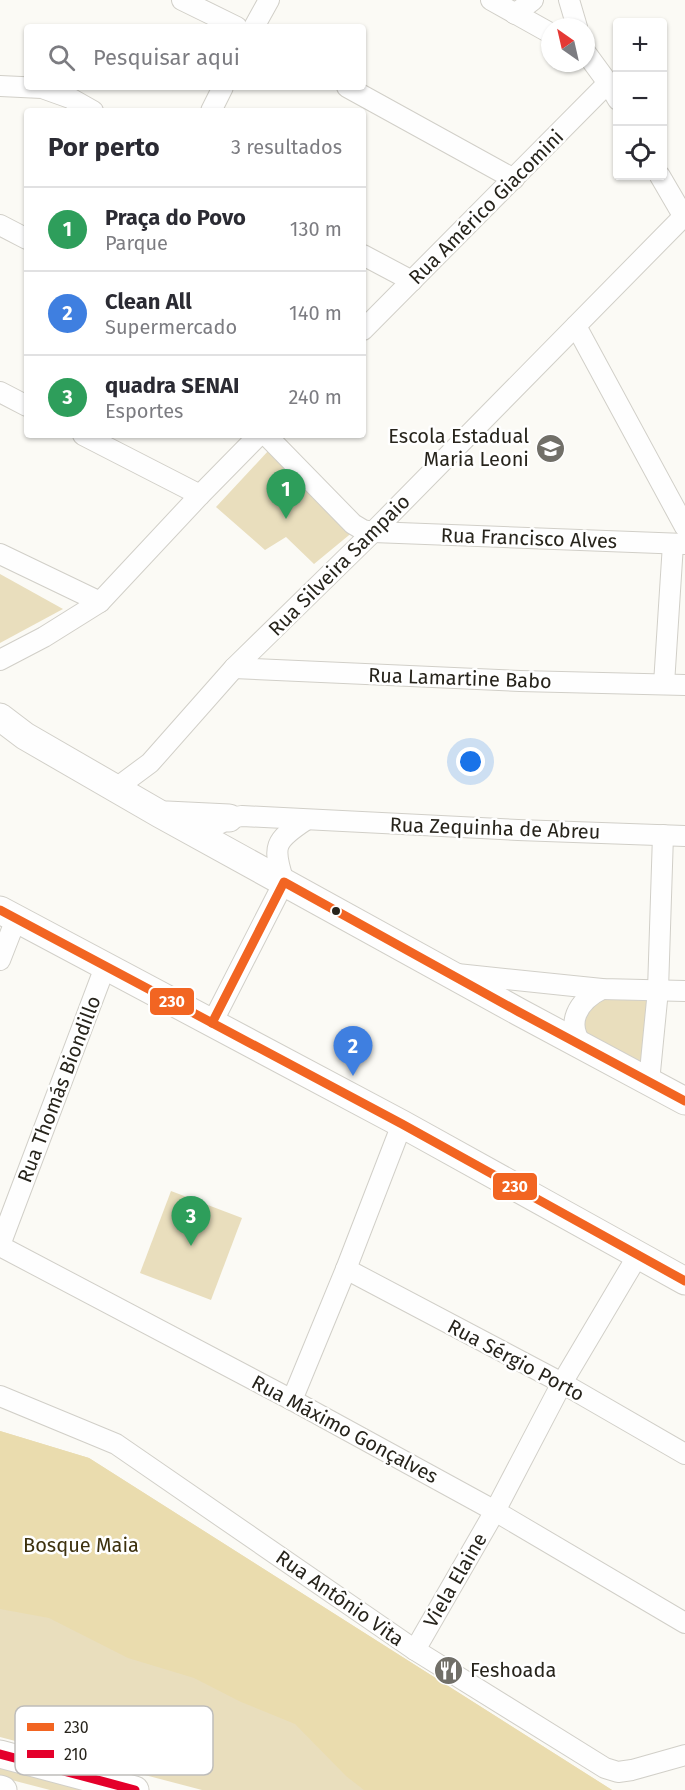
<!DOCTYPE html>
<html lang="pt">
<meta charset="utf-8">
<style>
body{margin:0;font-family:"Fira Sans",sans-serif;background:#f2f2f3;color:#2b2b33}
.controls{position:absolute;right:18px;top:18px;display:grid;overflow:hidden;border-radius:6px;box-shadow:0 2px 4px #0004}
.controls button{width:54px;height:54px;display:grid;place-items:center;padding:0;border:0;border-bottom:2px solid #e1e1e2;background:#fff;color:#2b2b33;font:30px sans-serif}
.compass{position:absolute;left:541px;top:18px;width:54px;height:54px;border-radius:50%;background:#fff;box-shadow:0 2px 4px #0004;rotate:326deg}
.you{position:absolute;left:471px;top:762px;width:21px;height:21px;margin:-15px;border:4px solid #fff;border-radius:50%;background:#1a73e8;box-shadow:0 0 0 9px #1a73e833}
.badge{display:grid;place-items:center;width:39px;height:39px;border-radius:50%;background:#0f766e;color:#fff;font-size:20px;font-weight:700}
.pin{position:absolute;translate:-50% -50px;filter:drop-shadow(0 2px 3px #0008)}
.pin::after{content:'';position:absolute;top:32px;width:21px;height:18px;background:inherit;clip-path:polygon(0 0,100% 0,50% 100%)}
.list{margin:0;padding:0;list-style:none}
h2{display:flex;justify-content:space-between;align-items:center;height:78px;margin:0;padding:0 24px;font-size:26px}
h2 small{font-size:20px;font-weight:400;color:#7c7c81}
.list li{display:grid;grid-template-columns:39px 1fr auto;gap:18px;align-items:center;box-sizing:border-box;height:84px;padding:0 24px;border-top:2px solid #e1e1e2}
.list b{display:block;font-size:22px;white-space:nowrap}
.list p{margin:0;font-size:20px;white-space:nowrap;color:#7c7c81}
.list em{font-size:20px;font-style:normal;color:#7c7c81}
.icon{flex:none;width:33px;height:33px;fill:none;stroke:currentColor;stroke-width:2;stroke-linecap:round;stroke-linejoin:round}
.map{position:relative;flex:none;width:685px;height:1790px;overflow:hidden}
.search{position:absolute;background:#fff;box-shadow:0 2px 4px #0004;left:24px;top:24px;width:342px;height:66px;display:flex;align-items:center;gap:15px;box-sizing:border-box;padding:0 21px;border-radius:6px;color:#7c7c81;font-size:22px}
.panel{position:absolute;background:#fff;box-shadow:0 2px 4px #0004;left:24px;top:108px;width:342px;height:330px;border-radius:6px}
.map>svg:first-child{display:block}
.green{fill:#e9debd}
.forest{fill:#eadcae}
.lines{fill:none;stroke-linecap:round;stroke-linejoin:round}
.street-casing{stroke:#d1cfc8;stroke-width:22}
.secondary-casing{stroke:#d1cfc8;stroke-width:29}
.street{stroke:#fefefe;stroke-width:20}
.secondary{stroke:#fefefe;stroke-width:27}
.bus-1-casing{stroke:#fff;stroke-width:14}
.bus-2-casing{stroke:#fff;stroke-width:14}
.bus-1{stroke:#f26522;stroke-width:9}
.bus-2{stroke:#e4002b;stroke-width:9}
.bus-dot{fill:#27241c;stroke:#fff;stroke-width:2}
.labels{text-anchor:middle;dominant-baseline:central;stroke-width:5;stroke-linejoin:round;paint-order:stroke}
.street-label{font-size:20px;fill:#27241c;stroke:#fff}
.poi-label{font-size:20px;fill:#27241c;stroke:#fff;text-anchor:end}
.park-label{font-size:20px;fill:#3d310e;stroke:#fff}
.key{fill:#fff;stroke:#bebdbb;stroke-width:1.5}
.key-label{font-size:16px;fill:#27241c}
.line-badge{stroke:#fff;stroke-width:2}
.badge-label{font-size:16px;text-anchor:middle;font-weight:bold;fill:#fff}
</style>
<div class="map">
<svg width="685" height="1790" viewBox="0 0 685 1790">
<rect width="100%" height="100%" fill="#fbfaf5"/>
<g class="green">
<polygon points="269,450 354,531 314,564 286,537 265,550 216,507"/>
<polygon points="0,574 63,609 0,643"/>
<polygon points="658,993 648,1073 589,1043 582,1021 593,998"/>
<polygon points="171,1191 242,1218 211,1300 140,1273"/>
<polygon points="0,1431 89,1458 612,1790 202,1790 0,1737"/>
<polygon points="0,1764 103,1790 50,1790 0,1777"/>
</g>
<polygon class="forest" points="0,1431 89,1458 612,1790 364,1790 346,1776 295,1724 241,1702 194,1678 128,1658 49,1618 0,1609"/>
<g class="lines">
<defs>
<g id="street">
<polyline points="182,0 237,27"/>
<polyline points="491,0 550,33"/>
<polyline points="569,0 577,27"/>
<polyline points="515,14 533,0"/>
<polyline points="254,27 269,0"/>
<polyline points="586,53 608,83 618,100"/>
<polyline points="0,86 42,88 70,98 93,111"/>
<polyline points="347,87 514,179"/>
<polyline points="211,111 223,87"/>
<polyline points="660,176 685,219"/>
<polyline points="0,225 27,239"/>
<polyline points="363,255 412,281"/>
<polyline points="576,326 685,527"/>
<polyline points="363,330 608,83"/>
<polyline points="0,392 27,406"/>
<polyline points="83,435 200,495"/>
<polyline points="266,435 353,524 363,530 373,532 685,544"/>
<polyline points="0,554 100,602"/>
<polyline points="0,660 44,637 100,602 200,495 259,435"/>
<polyline points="234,668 520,681 685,685"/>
<polyline points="664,684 673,544"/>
<polyline points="115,789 150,763 234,668 373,532 684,216"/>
<polyline points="219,824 229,818 242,816 518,830 685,836"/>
<polyline points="0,960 16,919"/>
<polyline points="457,974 602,989 685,991"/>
<path d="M212 1023 284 882C272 846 274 841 306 820"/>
<path d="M584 1047C564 1024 578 1001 602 989"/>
<polyline points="649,1082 658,990 663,835"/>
<polyline points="0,1245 105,967"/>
<polyline points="0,1246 292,1400 495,1511 685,1623"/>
<polyline points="346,1269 562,1383 685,1454"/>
<polyline points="0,1396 116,1444 415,1650 605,1768 618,1772 632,1770 685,1755"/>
<polyline points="292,1400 346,1269 402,1124"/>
<polyline points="415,1650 495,1511 562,1383 638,1255"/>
</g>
<g id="secondary">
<polyline points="0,717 25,736 160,814 519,1012 685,1101"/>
<polyline points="167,815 229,818"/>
<polyline points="0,910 402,1124 685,1281"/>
<polyline points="0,1754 135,1790"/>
<polyline points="0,1789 3,1790"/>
</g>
</defs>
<use href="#street" class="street-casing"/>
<use href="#secondary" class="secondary-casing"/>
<use href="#street" class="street"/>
<use href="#secondary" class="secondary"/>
<defs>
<g id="bus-1">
<polyline points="0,910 402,1124 685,1281"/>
<polyline points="212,1023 284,882 519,1012 685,1101"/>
</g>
<polyline id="bus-2" points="0,1754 135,1790"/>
</defs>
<use href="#bus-1" class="bus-1-casing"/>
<use href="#bus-2" class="bus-2-casing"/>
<use href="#bus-1" class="bus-1"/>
<use href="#bus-2" class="bus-2"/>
</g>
<defs>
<symbol id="school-disc" viewBox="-11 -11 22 22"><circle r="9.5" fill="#716f68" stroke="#fff"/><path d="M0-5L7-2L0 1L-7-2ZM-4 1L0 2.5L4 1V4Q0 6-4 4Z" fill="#fff"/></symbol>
<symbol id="restaurant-disc" viewBox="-11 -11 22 22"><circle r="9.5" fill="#716f68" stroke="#fff"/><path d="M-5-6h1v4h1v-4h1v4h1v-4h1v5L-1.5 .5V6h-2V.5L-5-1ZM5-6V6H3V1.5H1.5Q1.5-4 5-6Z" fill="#fff"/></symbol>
</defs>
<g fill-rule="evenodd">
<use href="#school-disc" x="534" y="432" width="33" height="33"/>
<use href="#restaurant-disc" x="432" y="1654" width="33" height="33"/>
</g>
<circle class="bus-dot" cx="336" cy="911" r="5"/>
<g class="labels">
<g class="street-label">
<text transform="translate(486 207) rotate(-45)">Rua Américo Giacomini</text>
<text transform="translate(529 538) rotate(2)">Rua Francisco Alves</text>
<text transform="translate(339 565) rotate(-45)">Rua Silveira Sampaio</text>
<text transform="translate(460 678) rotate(2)">Rua Lamartine Babo</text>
<text transform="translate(495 828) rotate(2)">Rua Zequinha de Abreu</text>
<text transform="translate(59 1089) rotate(-69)">Rua Thomás Biondillo</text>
<text transform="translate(516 1360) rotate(28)">Rua Sérgio Porto</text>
<text transform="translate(345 1429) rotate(28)">Rua Máximo Gonçalves</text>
<text transform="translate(455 1580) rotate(-60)">Viela Elaine</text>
<text transform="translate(340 1598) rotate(35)">Rua Antônio Vita</text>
</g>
<g class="poi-label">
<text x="529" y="436">Escola Estadual<tspan x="529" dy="23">Maria Leoni</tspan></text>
<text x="470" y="1670" text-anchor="start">Feshoada</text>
</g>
<g class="park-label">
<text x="81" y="1545">Bosque Maia</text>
</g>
</g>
<rect x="15" y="1706" width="198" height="69" rx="9" class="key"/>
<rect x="27" y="1723" width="27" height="8" fill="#f26522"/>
<rect x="27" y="1750" width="27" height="8" fill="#e4002b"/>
<g class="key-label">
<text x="64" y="1733">230</text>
<text x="64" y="1760">210</text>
</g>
<g class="line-badge">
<rect x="149" y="987" width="46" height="29" rx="6" fill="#f26522"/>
<rect x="492" y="1172" width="46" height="29" rx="6" fill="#f26522"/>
</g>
<g class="badge-label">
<text x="172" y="1007">230</text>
<text x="515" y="1192">230</text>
</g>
</svg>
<div class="controls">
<button>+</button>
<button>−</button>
<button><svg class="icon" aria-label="locate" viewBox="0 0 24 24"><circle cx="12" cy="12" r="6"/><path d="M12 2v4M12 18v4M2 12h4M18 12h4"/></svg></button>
</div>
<svg class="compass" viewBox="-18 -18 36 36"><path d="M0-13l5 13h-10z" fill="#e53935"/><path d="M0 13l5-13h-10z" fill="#7c7c81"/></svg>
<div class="you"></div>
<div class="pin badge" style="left:286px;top:519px;background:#2e9e5b">1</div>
<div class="pin badge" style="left:353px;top:1076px;background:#3f7fe0">2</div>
<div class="pin badge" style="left:191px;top:1246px;background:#2e9e5b">3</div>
<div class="search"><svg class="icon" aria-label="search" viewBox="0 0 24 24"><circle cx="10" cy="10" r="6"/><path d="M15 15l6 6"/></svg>Pesquisar aqui</div>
<section class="panel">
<h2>Por perto<small>3 resultados</small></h2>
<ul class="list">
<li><span class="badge" style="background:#2e9e5b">1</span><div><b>Praça do Povo</b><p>Parque</p></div><em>130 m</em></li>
<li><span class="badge" style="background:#3f7fe0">2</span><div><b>Clean All</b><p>Supermercado</p></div><em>140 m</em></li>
<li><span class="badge" style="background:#2e9e5b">3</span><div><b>quadra SENAI</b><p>Esportes</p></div><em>240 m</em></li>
</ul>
</section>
</div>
